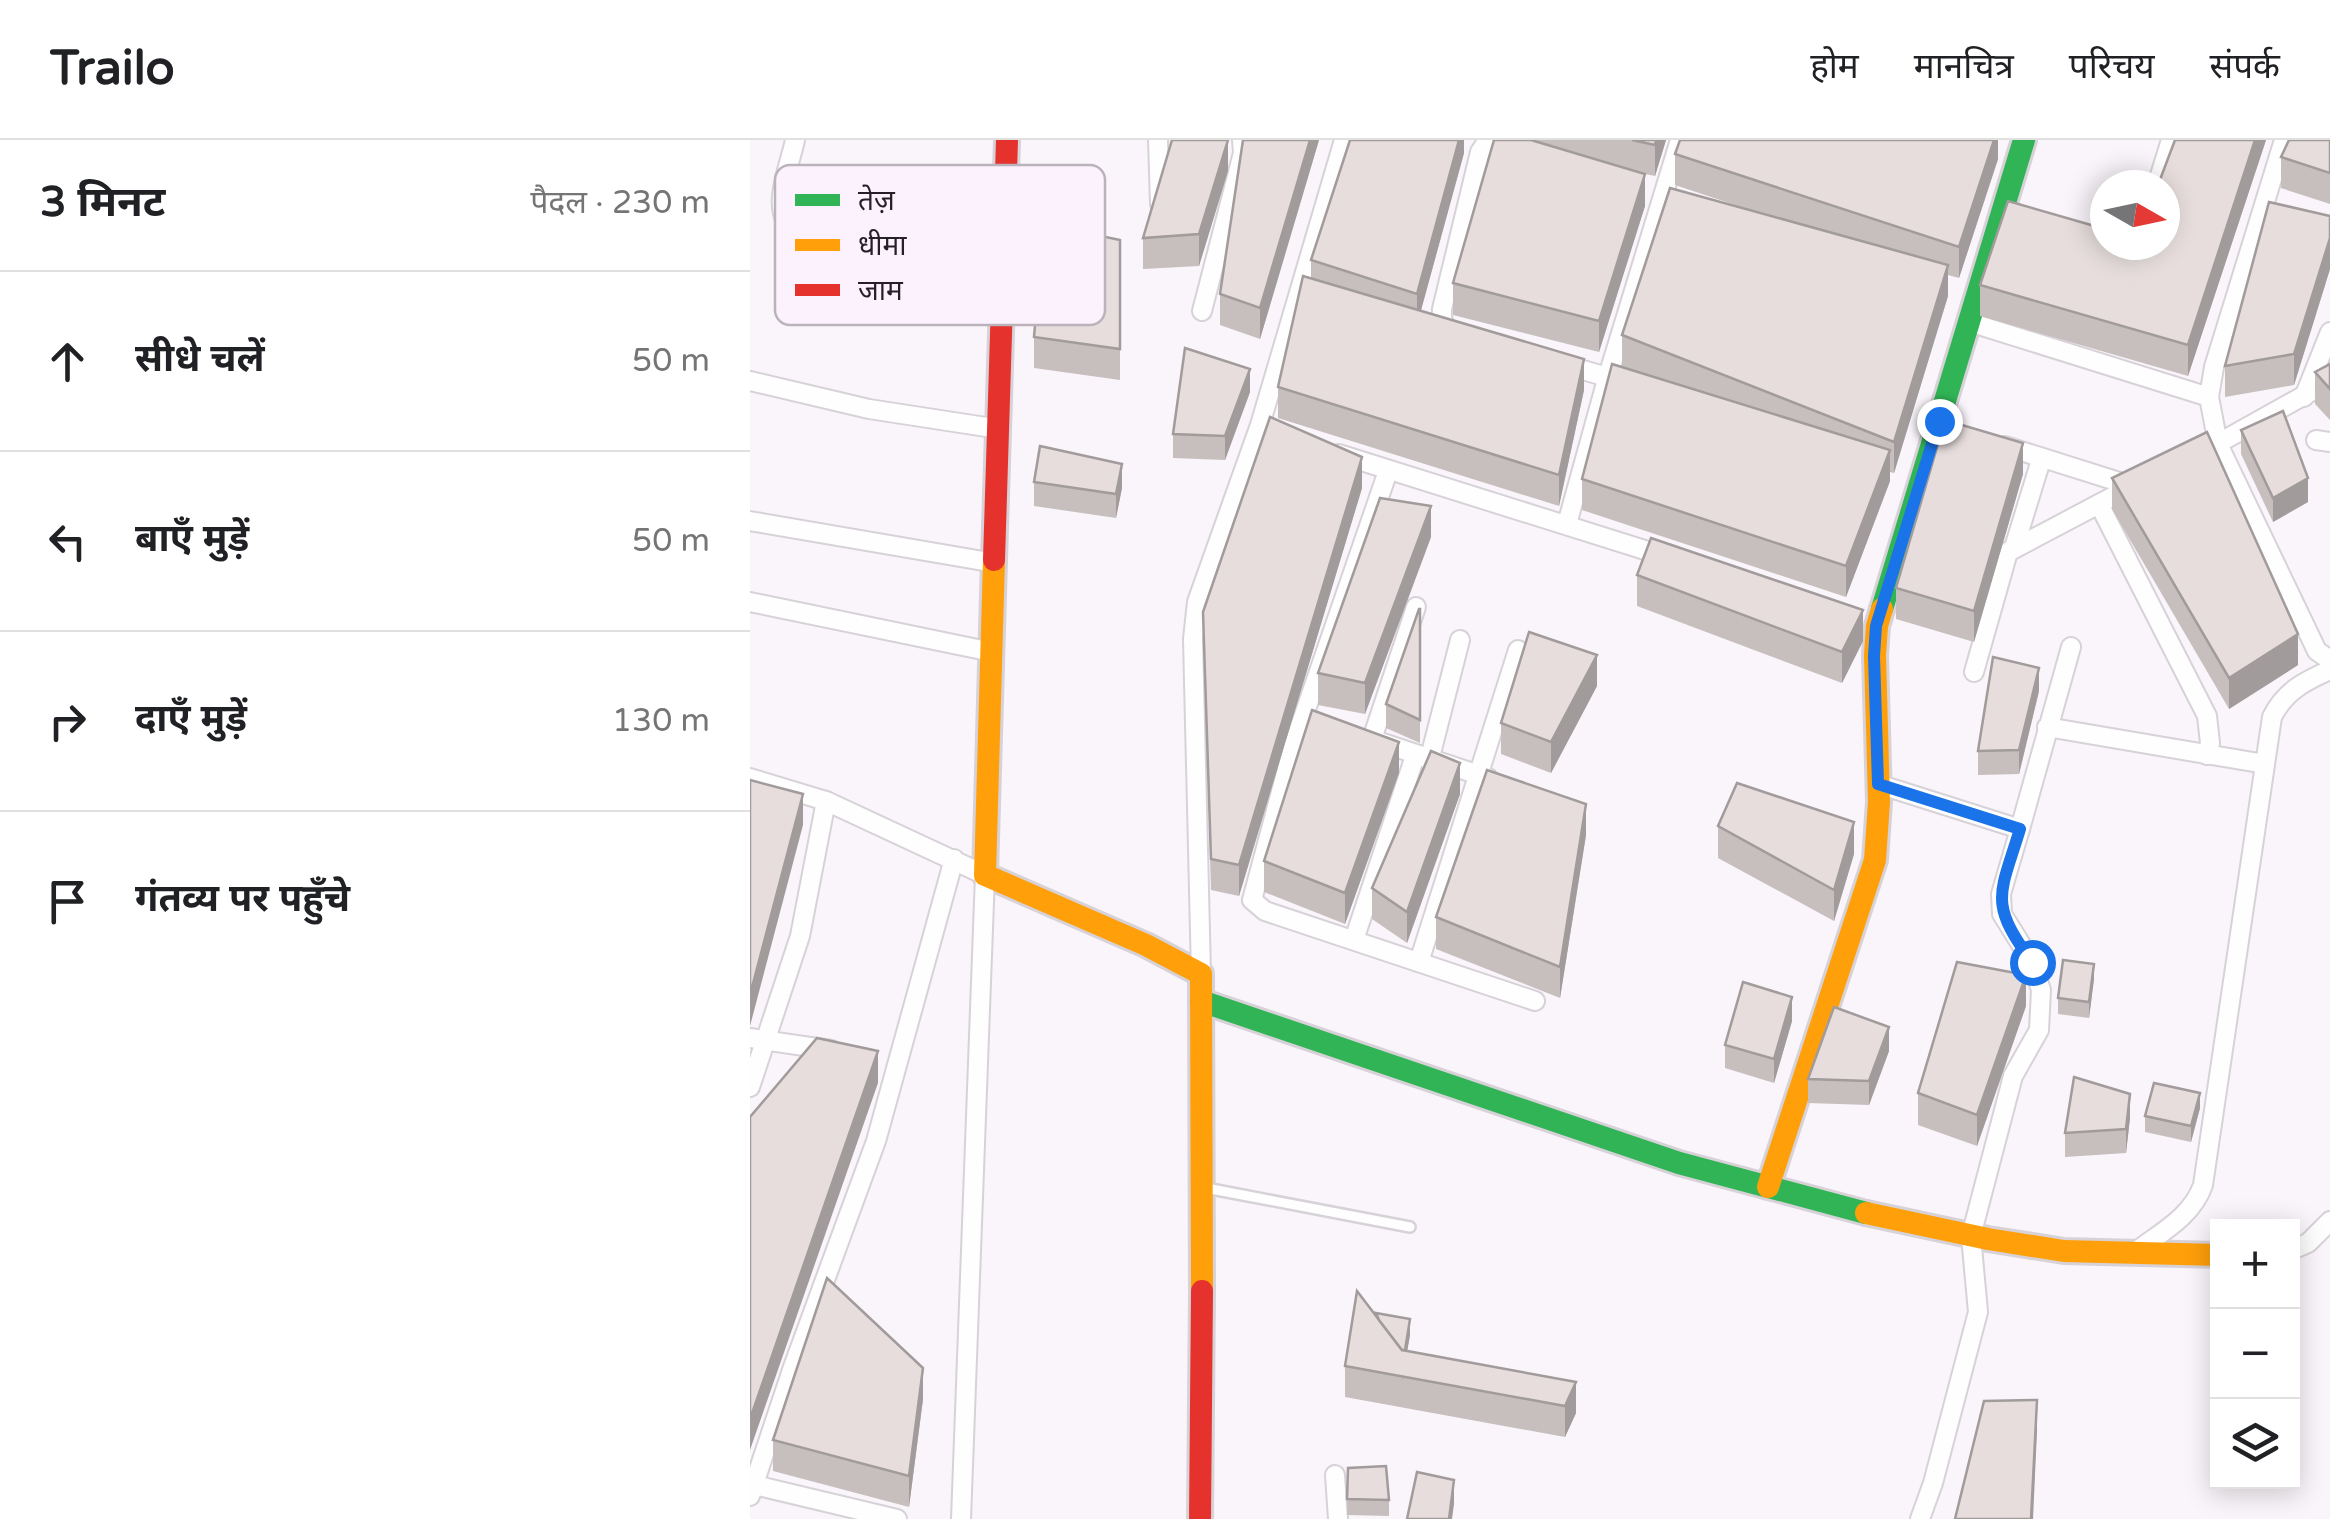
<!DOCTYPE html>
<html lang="hi">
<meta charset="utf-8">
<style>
body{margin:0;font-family:"Varela Round","Noto Sans Devanagari",sans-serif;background:#f2f2f2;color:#202124}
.controls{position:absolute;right:30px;bottom:30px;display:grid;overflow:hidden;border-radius:0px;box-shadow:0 5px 25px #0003}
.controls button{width:90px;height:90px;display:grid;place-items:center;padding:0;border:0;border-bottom:2px solid #e0e0e0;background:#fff;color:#202124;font:50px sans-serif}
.compass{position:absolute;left:1340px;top:30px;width:90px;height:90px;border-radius:50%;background:#fff;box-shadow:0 5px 25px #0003;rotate:99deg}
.stop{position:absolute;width:30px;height:30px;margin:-22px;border:8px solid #1a73e8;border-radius:50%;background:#fff}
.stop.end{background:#1a73e8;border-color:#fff;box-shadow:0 2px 10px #0008}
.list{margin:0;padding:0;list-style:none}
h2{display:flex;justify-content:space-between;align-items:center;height:130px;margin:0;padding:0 40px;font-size:42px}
h2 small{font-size:32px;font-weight:400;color:#757577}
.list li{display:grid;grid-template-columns:65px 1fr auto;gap:30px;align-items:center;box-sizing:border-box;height:180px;padding:0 40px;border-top:2px solid #e0e0e0}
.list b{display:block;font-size:38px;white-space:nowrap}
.list em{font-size:32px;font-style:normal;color:#757577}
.icon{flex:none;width:55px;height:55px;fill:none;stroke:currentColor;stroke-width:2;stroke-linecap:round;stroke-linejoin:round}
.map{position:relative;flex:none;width:1580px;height:1379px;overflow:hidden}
header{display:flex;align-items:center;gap:60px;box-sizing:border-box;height:140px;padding:0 50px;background:#fff;border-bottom:2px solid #e0e0e0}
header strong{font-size:48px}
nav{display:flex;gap:55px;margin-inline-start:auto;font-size:35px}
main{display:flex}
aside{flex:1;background:#fff}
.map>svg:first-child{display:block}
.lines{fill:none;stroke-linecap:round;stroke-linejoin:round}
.lane-casing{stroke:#d7d2d8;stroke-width:14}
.street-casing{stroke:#d7d2d8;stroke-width:22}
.fast-casing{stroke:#d7d2d8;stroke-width:28}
.slow-casing{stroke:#d7d2d8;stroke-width:28}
.jam-casing{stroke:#d7d2d8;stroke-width:28}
.lane{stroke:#fefefe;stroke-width:9}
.street{stroke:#fefefe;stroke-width:18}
.fast{stroke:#30b455;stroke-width:22}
.slow{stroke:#ff9f0a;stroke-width:22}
.jam{stroke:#e5322d;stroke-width:22}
.wall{fill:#c7bebe}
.shaded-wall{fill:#a29b9b}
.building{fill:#e7dddd;stroke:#a29b9b;stroke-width:2.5}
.route{stroke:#1a73e8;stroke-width:12}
.key{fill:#fbf2fd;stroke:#bbb3bc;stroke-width:2.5}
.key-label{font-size:28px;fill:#251f26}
</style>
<header>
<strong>Trailo</strong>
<nav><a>होम</a><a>मानचित्र</a><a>परिचय</a><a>संपर्क</a></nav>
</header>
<main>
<aside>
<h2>3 मिनट<small>पैदल · 230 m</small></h2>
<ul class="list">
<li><svg class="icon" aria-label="ahead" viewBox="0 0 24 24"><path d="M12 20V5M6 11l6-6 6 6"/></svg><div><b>सीधे चलें</b></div><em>50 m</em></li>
<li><svg class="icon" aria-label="left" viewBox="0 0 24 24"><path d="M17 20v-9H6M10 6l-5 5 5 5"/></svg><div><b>बाएँ मुड़ें</b></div><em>50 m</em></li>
<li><svg class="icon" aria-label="right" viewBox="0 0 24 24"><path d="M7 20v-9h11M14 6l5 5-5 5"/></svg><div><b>दाएँ मुड़ें</b></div><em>130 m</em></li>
<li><svg class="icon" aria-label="arrive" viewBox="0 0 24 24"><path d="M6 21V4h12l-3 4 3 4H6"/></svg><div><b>गंतव्य पर पहुँचे</b></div></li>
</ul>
</aside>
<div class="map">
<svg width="1580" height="1379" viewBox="0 0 1580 1379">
<rect width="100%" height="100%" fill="#faf5fa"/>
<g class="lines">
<defs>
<polyline id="lane" points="456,1048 660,1087"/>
<g id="street">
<path d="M45 0C39 29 19 70 44 92L251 142"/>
<polyline points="408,0 410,64"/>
<polyline points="1534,0 1464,227 1459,257 1468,304 1567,511 1580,520"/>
<polyline points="1407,45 1421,0"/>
<polyline points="452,171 493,13 492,0"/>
<polyline points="1219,182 1459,257"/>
<path d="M705 194C694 188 691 181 692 169L730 12 738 0"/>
<polyline points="812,224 878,243"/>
<polyline points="0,241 119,269 249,289"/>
<polyline points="1554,257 1580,192"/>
<polyline points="1566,300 1580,302"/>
<polyline points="1255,306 1382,346"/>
<polyline points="1458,309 1580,241"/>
<polyline points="589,314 917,417"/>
<polyline points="638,331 543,607 502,760 515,771 785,861"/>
<polyline points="1349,364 1457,576 1460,603 1457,615"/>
<polyline points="0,381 245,423"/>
<polyline points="817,384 858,236 930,0"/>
<polyline points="1258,412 1381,347"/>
<polyline points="0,462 242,512"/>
<polyline points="1224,532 1258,412 1264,408 1291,320"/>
<polyline points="1297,587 1515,624"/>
<polyline points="622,599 666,467"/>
<polyline points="630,602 738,638"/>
<polyline points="679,621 710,500"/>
<polyline points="0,638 76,661 235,735 211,1379"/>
<polyline points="1128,644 1270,689 1321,507"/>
<polyline points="604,800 665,616"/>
<polyline points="669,822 768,510"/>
<polyline points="451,834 443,499 447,462 510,285 594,0"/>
<polyline points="0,898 81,910"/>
<polyline points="0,947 50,796 76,661"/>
<polyline points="1542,1110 1558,1103 1580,1081"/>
<path d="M1384 1113C1410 1093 1442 1077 1453 1045L1522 577C1535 551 1555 541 1580 530"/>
<polyline points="585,1335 588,1379"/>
<polyline points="0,1344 147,1379"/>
<polyline points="0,1356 43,1227 126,1001 204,719"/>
<polyline points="1170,1379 1183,1343 1228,1172 1221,1096 1263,936 1289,890 1291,850 1282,822 1252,774 1251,754 1270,689"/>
</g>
<g id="fast">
<polyline points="1132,469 1274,0"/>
<polyline points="451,861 929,1023 1116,1073"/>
</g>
<g id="slow">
<polyline points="244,420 235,735 396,805 451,834 452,1151"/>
<polyline points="1018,1047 1125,720 1129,662 1125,515 1127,486 1132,469"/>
<polyline points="1116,1073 1238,1099 1314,1111 1468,1115"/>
</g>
<g id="jam">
<polyline points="244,420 257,0"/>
<polyline points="450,1379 452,1151"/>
</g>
</defs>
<use href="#lane" class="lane-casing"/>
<use href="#street" class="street-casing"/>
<use href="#fast" class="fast-casing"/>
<use href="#slow" class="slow-casing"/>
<use href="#jam" class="jam-casing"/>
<use href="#lane" class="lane"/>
<use href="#street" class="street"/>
<use href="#fast" class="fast"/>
<use href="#slow" class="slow"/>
<use href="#jam" class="jam"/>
</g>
<g class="wall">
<polygon points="569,0 510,199 470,185 470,154"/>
<polygon points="714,0 714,13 671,170 834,250 809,366 528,278 528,247 561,138 561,120"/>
<polygon points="742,0 916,0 905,36 891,33 895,66 849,212 703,175 703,143 744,1"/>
<polygon points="1248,0 1248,19 1209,138 1198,135 1198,156 1144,333 1140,332 1140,341 1096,457 832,370 832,339 883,230 872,226 872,195 1009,73 925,45 925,14"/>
<polygon points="1516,0 1438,236 1230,176 1230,145 1355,105 1415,105"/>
<polygon points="1580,0 1580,64 1531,48 1531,17"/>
<polygon points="478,31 449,126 393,129 393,98"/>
<polygon points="1580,76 1580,129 1544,245 1475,257 1475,226"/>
<polygon points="370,100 370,240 284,228 284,197"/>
<polygon points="1580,224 1580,280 1565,264 1565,232"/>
<polygon points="500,252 475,320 423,318 423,294"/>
<polygon points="1491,290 1558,362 1523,382 1491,314"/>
<polygon points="1273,334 1224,502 1146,479 1146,448"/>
<polygon points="1362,338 1548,525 1479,569 1362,369"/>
<polygon points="284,342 372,348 366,378 284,366"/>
<polygon points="612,348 489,756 461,750 453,472"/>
<polygon points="681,397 615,574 568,565 568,533"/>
<polygon points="887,435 1113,501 1092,543 887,466"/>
<polygon points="670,469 670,603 636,588 636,564"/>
<polygon points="847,546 801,633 751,614 751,583"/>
<polygon points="1289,551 1269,634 1228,635 1228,611"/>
<polygon points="649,633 595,784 514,752 514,721"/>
<polygon points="710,654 657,803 622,779 622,748"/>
<polygon points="968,686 1104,714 1084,781 968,718"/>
<polygon points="836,695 810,858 686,809 686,777"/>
<polygon points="1344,839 1339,878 1308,874 1308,858"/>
<polygon points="1276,866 1227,1006 1168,985 1168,953"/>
<polygon points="1042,881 1024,943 975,928 975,905"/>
<polygon points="1139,911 1119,965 1058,963 1058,939"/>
<polygon points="1450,968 1441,1002 1395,992 1395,976"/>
<polygon points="1380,978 1376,1013 1315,1017 1315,993"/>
<polygon points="626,1175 660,1195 657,1211 826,1242 826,1273 815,1297 595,1257 595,1226"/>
<polygon points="173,1259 159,1367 23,1331 23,1300"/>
<polygon points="598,1328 639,1360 639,1376 597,1375"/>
</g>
<g class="shaded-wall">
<polygon points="478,0 478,31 449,126 449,94"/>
<polygon points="560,0 569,0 510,199 510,168"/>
<polygon points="709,0 714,0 714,13 667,185 667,154"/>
<polygon points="906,0 916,0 905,36 905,5"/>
<polygon points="1244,0 1248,0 1248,19 1209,138 1209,107"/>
<polygon points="1505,0 1516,0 1438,236 1438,205"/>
<polygon points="895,34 895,66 849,212 849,181"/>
<polygon points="1580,98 1580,129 1544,245 1544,214"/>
<polygon points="1198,125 1198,156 1144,333 1144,302"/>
<polygon points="834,219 834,250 809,366 809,335"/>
<polygon points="500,229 500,252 475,320 475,296"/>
<polygon points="1273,303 1273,334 1224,502 1224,471"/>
<polygon points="1140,310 1140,341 1096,457 1096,426"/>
<polygon points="612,317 612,348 489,756 489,725"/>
<polygon points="372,324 372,348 366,378 366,354"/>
<polygon points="1558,338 1558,362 1523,382 1523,358"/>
<polygon points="681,366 681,397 615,574 615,543"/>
<polygon points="1113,470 1113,501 1092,543 1092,512"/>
<polygon points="1548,494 1548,525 1479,569 1479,538"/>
<polygon points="847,515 847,546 801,633 801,602"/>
<polygon points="1289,528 1289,551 1269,634 1269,610"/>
<polygon points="649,602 649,633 595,784 595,753"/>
<polygon points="710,623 710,654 657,803 657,772"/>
<polygon points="53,654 53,685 0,886 0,855"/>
<polygon points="836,664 836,695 810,858 810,827"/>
<polygon points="1104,682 1104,714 1084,781 1084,750"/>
<polygon points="1344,824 1344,839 1339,878 1339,862"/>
<polygon points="1276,835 1276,866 1227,1006 1227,975"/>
<polygon points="1042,857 1042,881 1024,943 1024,919"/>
<polygon points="1139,887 1139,911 1119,965 1119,941"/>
<polygon points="128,911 128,943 0,1310 0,1279"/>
<polygon points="1450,953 1450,968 1441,1002 1441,986"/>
<polygon points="1380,954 1380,978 1376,1013 1376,989"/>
<polygon points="660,1179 660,1195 652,1241 652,1225"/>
<polygon points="173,1228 173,1259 159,1367 159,1336"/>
<polygon points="826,1242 826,1273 815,1297 815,1266"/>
<polygon points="1287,1260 1287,1291 1283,1379 1281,1379"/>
<polygon points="704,1340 704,1364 702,1379 699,1379"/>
</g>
<g class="building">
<polygon points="422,0 478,0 449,94 393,98"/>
<polygon points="493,0 560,0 510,168 470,154"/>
<polygon points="600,0 709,0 667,154 561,120"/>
<polygon points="744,0 781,0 895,34 849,181 703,143"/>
<polygon points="882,0 906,0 905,5"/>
<polygon points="930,0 1244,0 1209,107 925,14"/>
<polygon points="1425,0 1505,0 1438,205 1230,145 1258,61 1355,89 1355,105 1415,105 1415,45 1408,45"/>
<polygon points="1539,0 1580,0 1580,33 1531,17"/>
<polygon points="920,48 1198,125 1144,302 872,195"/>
<polygon points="1519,62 1580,76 1580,98 1544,214 1475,226"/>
<polygon points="294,84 370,100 370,209 284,197"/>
<polygon points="553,136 834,219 809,335 528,247"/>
<polygon points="435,208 500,229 475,296 423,294"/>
<polygon points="862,224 1140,310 1096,426 832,339"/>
<polygon points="1580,224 1580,249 1565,232"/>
<polygon points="1533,271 1558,338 1523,358 1491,290"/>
<polygon points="520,277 612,317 489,725 461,719 453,472"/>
<polygon points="1195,280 1273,303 1224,471 1146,448"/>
<polygon points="1457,292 1548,494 1479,538 1362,338"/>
<polygon points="290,306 372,324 366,354 284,342"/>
<polygon points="630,358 681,366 615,543 568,533"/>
<polygon points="901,398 1113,470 1092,512 887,435"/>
<polygon points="669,469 670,469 670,580 636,564"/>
<polygon points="779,492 847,515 801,602 751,583"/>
<polygon points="1243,517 1289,528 1269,610 1228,611"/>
<polygon points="562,570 649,602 595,753 514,721"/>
<polygon points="681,611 710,623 657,772 622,748"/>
<polygon points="737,630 836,664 810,827 686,777"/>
<polygon points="0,640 53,654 0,855"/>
<polygon points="987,643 1104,682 1084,750 968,686"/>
<polygon points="1313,820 1344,824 1339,862 1308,858"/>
<polygon points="1207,822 1276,835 1227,975 1168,953"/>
<polygon points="993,842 1042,857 1024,919 975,905"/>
<polygon points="1084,867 1139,887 1119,941 1058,939"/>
<polygon points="67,898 128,911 0,1279 0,977"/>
<polygon points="1324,937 1380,954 1376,989 1315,993"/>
<polygon points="1404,943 1450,953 1441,986 1395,976"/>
<polygon points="77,1138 173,1228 159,1336 23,1300"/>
<polygon points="607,1151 652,1210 826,1242 815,1266 595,1226"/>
<polygon points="626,1173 660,1179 655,1210 652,1210 629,1180"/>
<polygon points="1287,1260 1281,1379 1205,1379 1234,1261"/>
<polygon points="636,1326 639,1360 597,1359 598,1328"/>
<polygon points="667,1332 704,1340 699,1379 657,1379"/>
</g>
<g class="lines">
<path class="route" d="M1189 281 1126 486 1124 516 1128 644 1270 689C1250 755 1238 762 1282 822"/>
</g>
<rect x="25" y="25" width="330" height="160" rx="15" class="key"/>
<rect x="45" y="54" width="45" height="12" fill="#30b455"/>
<rect x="45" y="99" width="45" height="12" fill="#ff9f0a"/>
<rect x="45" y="144" width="45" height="12" fill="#e5322d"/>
<g class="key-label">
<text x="108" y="70">तेज़</text>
<text x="108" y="115">धीमा</text>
<text x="108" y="160">जाम</text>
</g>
</svg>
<div class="controls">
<button>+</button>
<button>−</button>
<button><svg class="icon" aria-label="layers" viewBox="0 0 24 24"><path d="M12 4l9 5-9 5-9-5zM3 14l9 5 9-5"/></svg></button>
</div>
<svg class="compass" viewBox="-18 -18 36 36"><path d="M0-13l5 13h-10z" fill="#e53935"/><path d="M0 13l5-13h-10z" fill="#757577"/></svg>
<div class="stop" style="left:1282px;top:822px"></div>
<div class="stop end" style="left:1189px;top:281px"></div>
</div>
</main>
